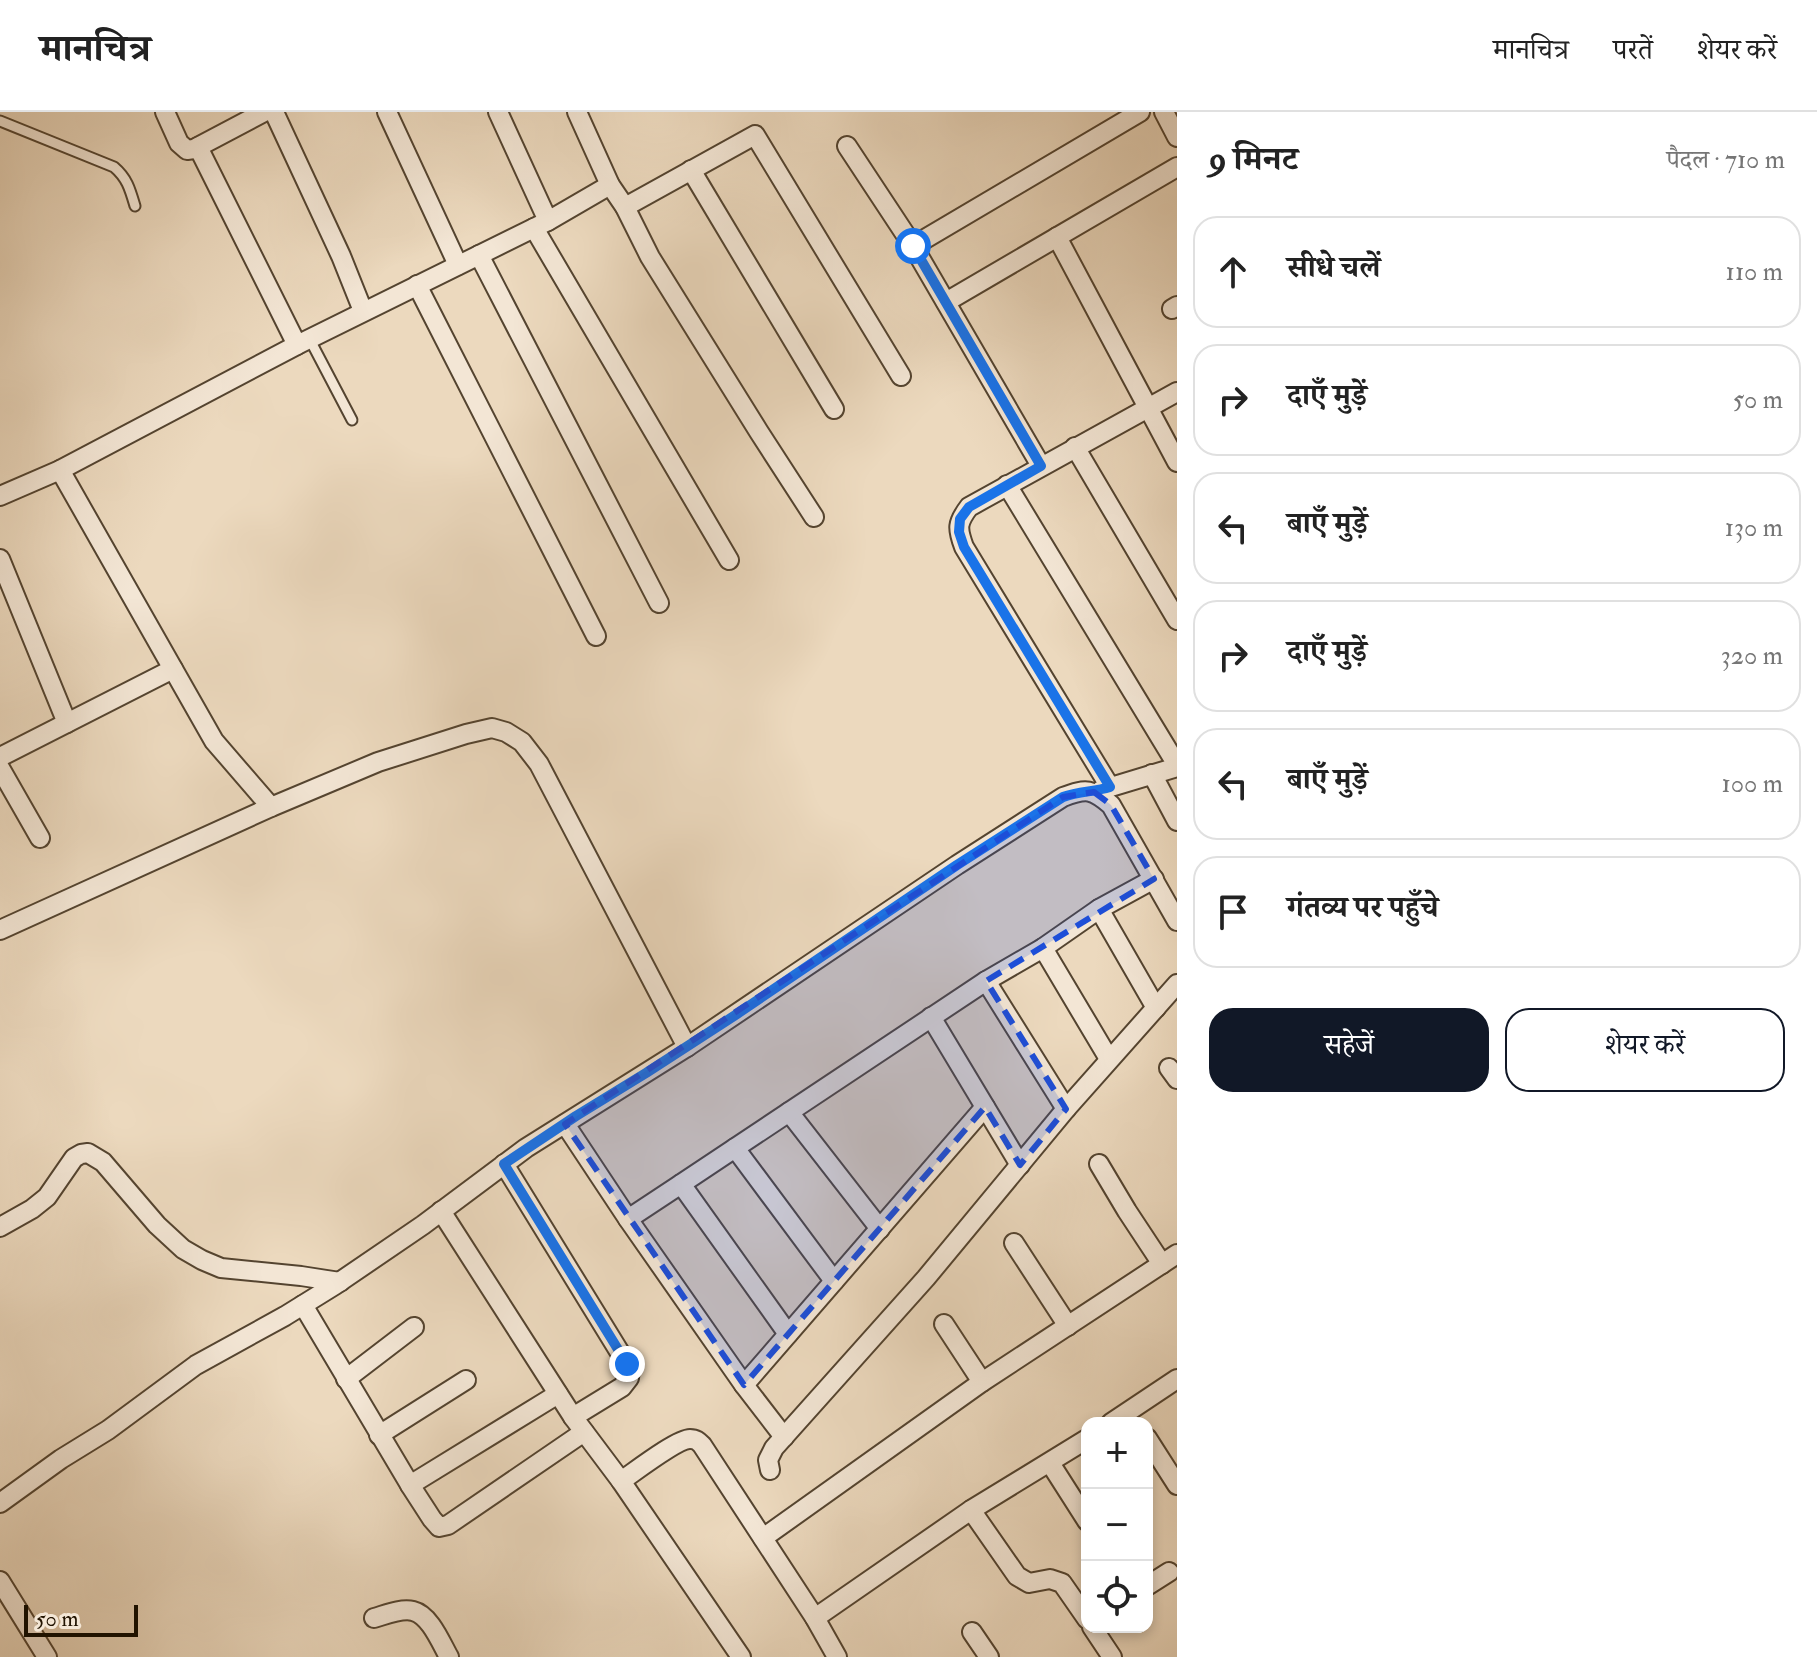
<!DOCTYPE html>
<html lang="hi">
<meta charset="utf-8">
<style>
body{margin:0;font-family:"IM FELL Double Pica","Noto Serif Devanagari",serif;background:#f6f6f6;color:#222}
.controls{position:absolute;right:24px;bottom:24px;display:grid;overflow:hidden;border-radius:16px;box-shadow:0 4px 12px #0003}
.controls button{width:72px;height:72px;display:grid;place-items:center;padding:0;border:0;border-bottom:2px solid #e0e0e0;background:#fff;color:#222;font:40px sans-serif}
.scale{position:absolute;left:24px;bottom:20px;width:114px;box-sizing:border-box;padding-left:8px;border:4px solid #211300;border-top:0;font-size:22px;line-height:28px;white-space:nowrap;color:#211300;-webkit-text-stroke:6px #f3e6d5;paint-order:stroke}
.stop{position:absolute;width:24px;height:24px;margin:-18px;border:6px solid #1a73e8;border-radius:50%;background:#fff}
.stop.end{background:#1a73e8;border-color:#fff;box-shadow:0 2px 8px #0008}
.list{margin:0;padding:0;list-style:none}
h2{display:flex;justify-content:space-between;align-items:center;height:104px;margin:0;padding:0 32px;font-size:34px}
h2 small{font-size:26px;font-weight:400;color:#767676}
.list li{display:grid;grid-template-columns:52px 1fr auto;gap:24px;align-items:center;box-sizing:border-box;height:112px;margin:0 16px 16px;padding:0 16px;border:2px solid #e0e0e0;border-radius:24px}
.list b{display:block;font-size:30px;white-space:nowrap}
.list em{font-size:26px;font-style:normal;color:#767676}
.actions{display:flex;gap:16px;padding:24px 32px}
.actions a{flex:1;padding:18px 0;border:2px solid #111827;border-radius:24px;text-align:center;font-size:28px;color:#111827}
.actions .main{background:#111827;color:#fff}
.icon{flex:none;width:44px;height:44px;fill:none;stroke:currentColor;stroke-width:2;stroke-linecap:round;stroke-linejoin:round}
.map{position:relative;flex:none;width:1177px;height:1545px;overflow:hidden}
header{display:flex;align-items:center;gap:48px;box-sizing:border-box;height:112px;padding:0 40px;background:#fff;border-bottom:2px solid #e0e0e0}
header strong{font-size:38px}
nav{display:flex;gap:44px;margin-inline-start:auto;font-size:28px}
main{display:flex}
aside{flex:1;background:#fff}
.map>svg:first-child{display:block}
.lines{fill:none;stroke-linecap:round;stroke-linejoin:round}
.service-casing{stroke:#544430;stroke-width:13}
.minor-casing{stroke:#544430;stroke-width:22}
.service{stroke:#f3e6d5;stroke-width:9}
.minor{stroke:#f3e6d5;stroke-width:18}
.route{stroke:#1a73e8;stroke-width:10}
.marked{fill:#1d4ed8;fill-opacity:0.2;stroke:#1d4ed8;stroke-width:6;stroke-dasharray:16 10;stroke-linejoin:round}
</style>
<header>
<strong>मानचित्र</strong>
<nav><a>मानचित्र</a><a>परतें</a><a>शेयर करें</a></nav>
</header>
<main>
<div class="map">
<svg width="1177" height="1545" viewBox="0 0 1177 1545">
<rect width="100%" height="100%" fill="#ecd9be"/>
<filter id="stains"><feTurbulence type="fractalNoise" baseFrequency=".0025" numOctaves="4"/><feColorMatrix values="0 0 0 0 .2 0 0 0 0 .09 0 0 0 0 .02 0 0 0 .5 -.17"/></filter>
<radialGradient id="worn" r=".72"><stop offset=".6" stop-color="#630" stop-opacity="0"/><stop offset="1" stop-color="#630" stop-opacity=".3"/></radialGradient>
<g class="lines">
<defs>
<g id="service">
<path d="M0 9 114 55C127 66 130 77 135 94"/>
<polyline points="309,226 352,308"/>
</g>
<g id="minor">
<polyline points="165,0 179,31 187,38 194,37 264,0"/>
<polyline points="274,0 341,144 363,199"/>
<polyline points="387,0 458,153"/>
<polyline points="577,0 610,73 625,95 650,145 759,320 814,405"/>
<polyline points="1164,0 1177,25"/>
<polyline points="847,34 913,134 1041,354"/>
<polyline points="198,35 297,233"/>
<polyline points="691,58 834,297"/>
<polyline points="625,95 755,23 901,264"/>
<polyline points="548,109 610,73"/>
<polyline points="534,116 729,448"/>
<polyline points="1057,125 1177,350"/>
<polyline points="913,134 1140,0"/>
<polyline points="479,143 659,491"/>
<polyline points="417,173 596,524"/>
<polyline points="946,190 1177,55"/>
<polyline points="1172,197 1177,194"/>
<polyline points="1075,335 1177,508"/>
<polyline points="60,358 214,629 271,695"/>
<polyline points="1007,373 1177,653"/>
<polyline points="0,384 60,358 297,233 548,109 498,0"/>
<polyline points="0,447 67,611"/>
<polyline points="0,645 173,557"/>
<polyline points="0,656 40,726"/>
<polyline points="1152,662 1177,709"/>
<path d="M1110 675 964 435C957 416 957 411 969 395L1177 280"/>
<polyline points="1101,678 1177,655"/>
<polyline points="1099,797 1156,896"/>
<polyline points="0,818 271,695 378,650 466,622 492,616 506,620 522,630 539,652 687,935"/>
<polyline points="1043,836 1109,947"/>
<polyline points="986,869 1066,997"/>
<polyline points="931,905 1020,1053"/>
<polyline points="1169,956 1177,967"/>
<polyline points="789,1000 880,1117"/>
<polyline points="565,1012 628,1107 681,1072 788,1222"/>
<polyline points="735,1036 834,1169"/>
<polyline points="504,1052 630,1257 629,1266 622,1275 573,1305"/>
<polyline points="1099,1052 1127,1099 1162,1152"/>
<polyline points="681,1072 986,869 1043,836 1099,797 1154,767"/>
<polyline points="441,1099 573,1305 621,1369 741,1545"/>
<polyline points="628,1107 744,1273 784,1325"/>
<polyline points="0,1115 32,1097 47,1085 74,1046 81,1042 88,1041 103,1050 157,1113 183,1137 202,1148 221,1156 301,1164 340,1170"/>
<polyline points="1014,1131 1068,1214"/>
<polyline points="303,1193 410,1373 432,1407 439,1415 448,1413 584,1320"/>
<polyline points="944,1212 982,1270"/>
<polyline points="346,1267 414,1215"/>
<polyline points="744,1273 985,995"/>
<polyline points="1111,1311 1177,1267"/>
<polyline points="379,1323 466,1268"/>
<polyline points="1147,1326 1177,1373"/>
<polyline points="1050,1351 1087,1409"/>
<polyline points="770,1358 768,1348 774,1336 926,1166 1066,997 1177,872"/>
<path d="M621 1369C633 1361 677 1327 690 1327 696 1327 698 1329 702 1333L815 1506 837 1545"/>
<polyline points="410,1373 558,1282"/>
<path d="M0 1391 61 1347 108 1318 196 1253 285 1204 335 1173 423 1113 526 1036 687 935 957 753 1063 685C1087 676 1092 677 1111 693L1177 809"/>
<polyline points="971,1398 1017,1464 1029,1471 1050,1467 1062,1471 1087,1507"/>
<polyline points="763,1426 982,1270 1177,1142"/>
<polyline points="0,1469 47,1545"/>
<polyline points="1147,1474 1169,1460"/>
<path d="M374 1506C385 1503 401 1496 413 1499 430 1503 441 1531 449 1545"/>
<polyline points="815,1506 971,1398 1087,1327"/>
<polyline points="1092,1515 1112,1545"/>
<polyline points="972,1520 989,1545"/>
</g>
</defs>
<use href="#service" class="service-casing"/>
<use href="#minor" class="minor-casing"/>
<use href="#service" class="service"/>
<use href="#minor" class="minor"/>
</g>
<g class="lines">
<path class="route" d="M627 1252 504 1052 576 1004 646 961 737 902 957 753 1063 685C1079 679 1094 680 1110 675L964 435 959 420 960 407 969 395 1041 354 913 134"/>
</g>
<path class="marked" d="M1094 680 1111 693 1154 767 986 869 1066 997 1020 1053 985 995 744 1273 565 1012 1063 685Z"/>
<rect width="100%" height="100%" filter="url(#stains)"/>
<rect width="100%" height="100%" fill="url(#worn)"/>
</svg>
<div class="controls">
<button>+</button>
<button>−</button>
<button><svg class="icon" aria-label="locate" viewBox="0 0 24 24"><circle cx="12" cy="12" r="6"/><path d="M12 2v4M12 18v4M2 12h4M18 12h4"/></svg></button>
</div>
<div class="scale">50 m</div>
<div class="stop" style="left:913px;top:134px"></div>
<div class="stop end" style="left:627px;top:1252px"></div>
</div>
<aside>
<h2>9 मिनट<small>पैदल · 710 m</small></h2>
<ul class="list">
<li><svg class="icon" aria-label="ahead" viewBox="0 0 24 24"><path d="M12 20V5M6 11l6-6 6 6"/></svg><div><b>सीधे चलें</b></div><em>110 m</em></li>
<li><svg class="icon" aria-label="right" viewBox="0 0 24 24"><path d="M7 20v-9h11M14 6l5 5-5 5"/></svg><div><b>दाएँ मुड़ें</b></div><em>50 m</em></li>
<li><svg class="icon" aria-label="left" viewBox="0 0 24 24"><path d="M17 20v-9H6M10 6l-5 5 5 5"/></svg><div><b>बाएँ मुड़ें</b></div><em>130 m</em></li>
<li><svg class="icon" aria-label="right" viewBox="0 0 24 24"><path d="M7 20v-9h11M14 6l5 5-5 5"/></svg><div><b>दाएँ मुड़ें</b></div><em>320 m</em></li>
<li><svg class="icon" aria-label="left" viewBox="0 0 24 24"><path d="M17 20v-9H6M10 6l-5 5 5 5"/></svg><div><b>बाएँ मुड़ें</b></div><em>100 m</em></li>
<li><svg class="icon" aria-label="arrive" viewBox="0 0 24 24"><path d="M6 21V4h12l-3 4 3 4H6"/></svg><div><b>गंतव्य पर पहुँचे</b></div></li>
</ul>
<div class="actions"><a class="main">सहेजें</a><a>शेयर करें</a></div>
</aside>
</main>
